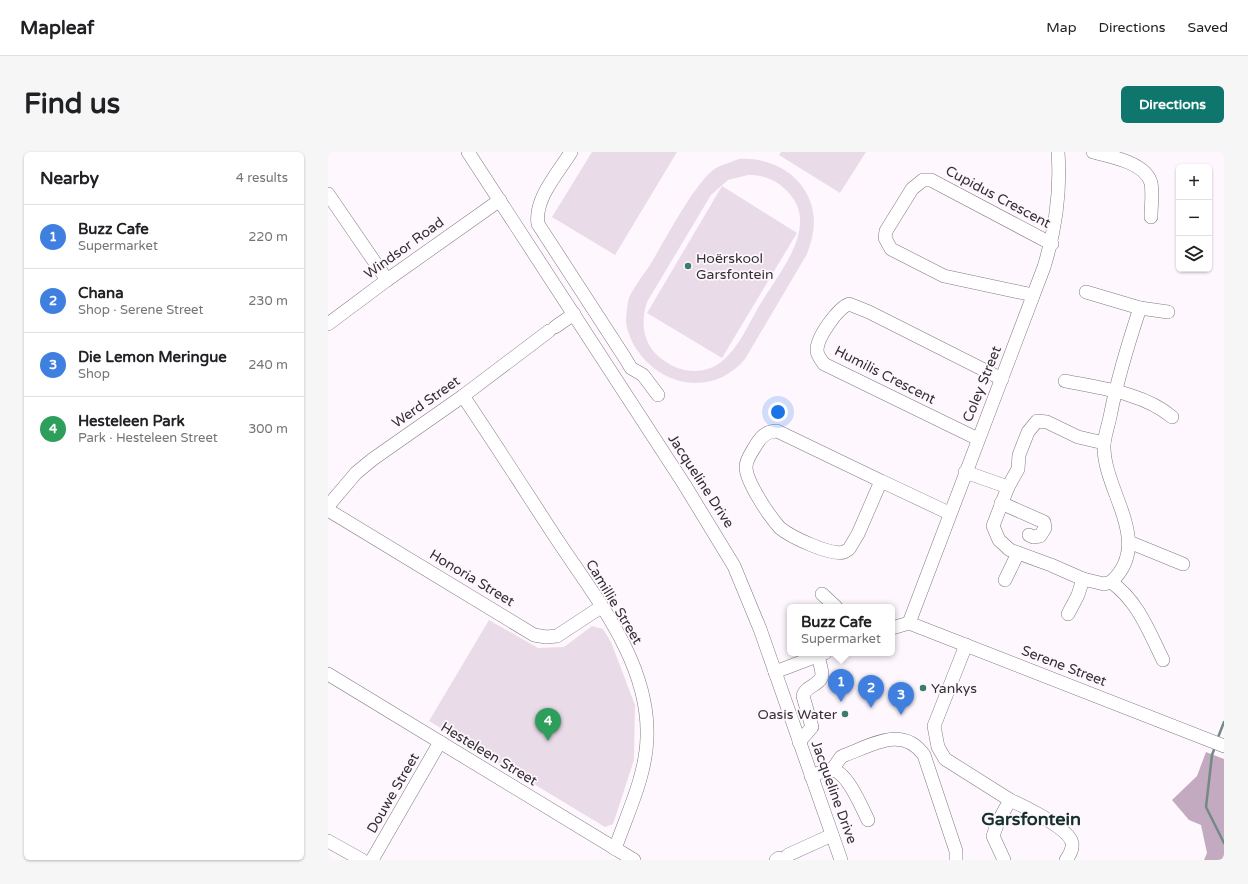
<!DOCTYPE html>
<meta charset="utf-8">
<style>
body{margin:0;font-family:"Varela Round",sans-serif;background:#f6f6f6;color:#202124}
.controls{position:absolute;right:12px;top:12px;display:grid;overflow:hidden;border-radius:6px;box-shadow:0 1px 3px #0004}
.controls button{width:36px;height:36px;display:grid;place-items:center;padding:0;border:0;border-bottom:1px solid #e0e0e0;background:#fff;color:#202124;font:20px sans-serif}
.you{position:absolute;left:450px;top:260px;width:14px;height:14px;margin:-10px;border:3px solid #fff;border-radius:50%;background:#1a73e8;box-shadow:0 0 0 6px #1a73e833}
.badge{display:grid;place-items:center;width:26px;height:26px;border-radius:50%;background:#0f766e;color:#fff;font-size:13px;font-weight:700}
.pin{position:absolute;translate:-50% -33px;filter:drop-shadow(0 1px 2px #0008)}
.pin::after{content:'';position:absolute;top:21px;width:14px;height:12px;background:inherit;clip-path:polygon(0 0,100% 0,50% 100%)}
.popup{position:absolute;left:459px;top:452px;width:108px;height:52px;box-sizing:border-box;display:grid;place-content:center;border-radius:6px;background:#fff;filter:drop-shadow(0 1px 3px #0005);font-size:13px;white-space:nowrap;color:#757577}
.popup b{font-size:15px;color:#202124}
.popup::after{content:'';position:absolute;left:50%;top:100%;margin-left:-8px;border:8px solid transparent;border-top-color:#fff}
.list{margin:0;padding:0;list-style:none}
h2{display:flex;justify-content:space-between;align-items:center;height:52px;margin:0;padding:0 16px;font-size:17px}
h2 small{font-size:13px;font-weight:400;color:#757577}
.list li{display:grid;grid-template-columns:26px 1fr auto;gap:12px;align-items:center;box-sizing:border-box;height:64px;padding:0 16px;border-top:1px solid #e0e0e0}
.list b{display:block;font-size:15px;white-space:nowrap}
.list p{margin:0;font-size:13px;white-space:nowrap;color:#757577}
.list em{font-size:13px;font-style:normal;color:#757577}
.icon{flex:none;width:22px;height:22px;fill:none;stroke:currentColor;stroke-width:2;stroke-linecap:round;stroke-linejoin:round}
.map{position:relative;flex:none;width:896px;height:708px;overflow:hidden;border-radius:6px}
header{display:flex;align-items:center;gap:24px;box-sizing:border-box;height:56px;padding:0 20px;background:#fff;border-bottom:1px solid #e0e0e0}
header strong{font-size:19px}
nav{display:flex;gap:22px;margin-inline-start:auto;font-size:14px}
.intro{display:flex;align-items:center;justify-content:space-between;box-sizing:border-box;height:96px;padding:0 24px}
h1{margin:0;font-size:28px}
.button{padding:10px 18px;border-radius:6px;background:#0f766e;color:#fff;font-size:14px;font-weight:700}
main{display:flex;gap:24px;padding:0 24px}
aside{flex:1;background:#fff;border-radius:6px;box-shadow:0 1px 3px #0004}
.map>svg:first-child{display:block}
.green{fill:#eadbe9;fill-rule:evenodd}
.forest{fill:#c3aac1}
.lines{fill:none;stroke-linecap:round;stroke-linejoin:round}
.stream{stroke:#728a83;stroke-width:2.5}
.minor-casing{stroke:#817a80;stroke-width:14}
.minor{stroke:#fff;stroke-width:13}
.poi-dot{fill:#3d7c6a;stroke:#fef7fe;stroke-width:1.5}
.labels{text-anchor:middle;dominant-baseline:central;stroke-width:3.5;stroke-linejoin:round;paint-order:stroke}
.street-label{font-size:14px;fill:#333033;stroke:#fef7fe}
.poi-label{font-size:14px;fill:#333033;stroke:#fef7fe;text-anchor:start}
.district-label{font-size:18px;font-weight:bold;fill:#133129;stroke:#fef7fe}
</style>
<header>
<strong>Mapleaf</strong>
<nav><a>Map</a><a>Directions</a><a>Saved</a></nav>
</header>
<div class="intro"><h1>Find us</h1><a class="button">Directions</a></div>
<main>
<aside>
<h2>Nearby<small>4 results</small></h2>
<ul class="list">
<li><span class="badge" style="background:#3f7fe0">1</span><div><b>Buzz Cafe</b><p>Supermarket</p></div><em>220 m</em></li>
<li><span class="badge" style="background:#3f7fe0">2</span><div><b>Chana</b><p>Shop · Serene Street</p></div><em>230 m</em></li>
<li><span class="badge" style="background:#3f7fe0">3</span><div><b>Die Lemon Meringue</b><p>Shop</p></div><em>240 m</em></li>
<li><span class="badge" style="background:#2e9e5b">4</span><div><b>Hesteleen Park</b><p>Park · Hesteleen Street</p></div><em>300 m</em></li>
</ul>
</aside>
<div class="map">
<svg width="896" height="708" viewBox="0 0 896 708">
<rect width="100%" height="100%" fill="#fef7fe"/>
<g class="green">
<polygon points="264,0 349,0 287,103 224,65"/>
<polygon points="453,0 538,0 512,41 451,3"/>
<path d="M411 7C448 4 485 29 486 69 486 80 483 91 479 102L417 207C386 244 335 236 309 198 304 191 299 179 298 170 298 164 299 152 301 146 306 135 315 123 322 113 336 90 368 28 388 16 395 12 404 10 411 7ZM420 23C434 23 447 27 458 38 494 72 452 119 433 151 420 172 408 204 385 215 365 224 344 217 329 203 314 189 313 168 319 150L383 43 400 28Z"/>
<polygon points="394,34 469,81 394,206 319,161"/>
<polygon points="161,468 210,496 236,495 264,474 275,477 283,490 307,553 306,608 285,672 277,675 101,569"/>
</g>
<polygon class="forest" points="878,600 896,607 896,708 876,708 879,701 873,673 861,668 844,648 869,624"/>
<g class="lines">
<g class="stream">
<polyline points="889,588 896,570"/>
<polyline points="887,595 884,603 878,655 896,691"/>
</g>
<defs>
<g id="minor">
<polyline points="140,0 356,332 406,414 432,477 513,708"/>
<path d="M243 0C230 21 206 47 210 72L297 206 303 216 315 223 330 243"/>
<path d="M765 0C782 4 818 11 823 31 825 41 823 54 823 65"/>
<polyline points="0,42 59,128"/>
<polyline points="758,140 812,156 840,160"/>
<polyline points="705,143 616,124 563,97 557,86 558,79 584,37 595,28 603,28 724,92"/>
<polyline points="0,172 59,128 172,48"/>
<polyline points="227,175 246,162"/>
<path d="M737 229C772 236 816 241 844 265"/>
<path d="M135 244C166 290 196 337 226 383 266 444 322 510 319 586 318 624 299 662 287 697"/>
<path d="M650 287 496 212C493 208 489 203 489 198 489 185 510 156 521 152L541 160 674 227"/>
<polyline points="637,320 680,335 665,374 671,388 682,398 723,413 755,427 750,443 740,462"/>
<path d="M553 329 449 279C439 279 433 284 428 293 424 300 418 307 418 315 418 330 442 365 452 376 463 385 503 404 516 400L521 397 530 382 553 329 621 361"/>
<polyline points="680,335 690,317 691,303 700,280 709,269 719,270 750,285 776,291"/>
<polyline points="673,351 716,370 717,376 712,384 705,385 701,383"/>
<polyline points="0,354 28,321 45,307 135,244 221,179"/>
<polyline points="0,358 206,483 218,485 229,484 273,455"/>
<polyline points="801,390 855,412"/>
<path d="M755 427 776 432 783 430C827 390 774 338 776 292 777 283 780 274 782 265 789 228 800 192 812 156"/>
<polyline points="677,428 690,401"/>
<path d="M783 430C810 449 821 480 835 508"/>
<polyline points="494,442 508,455"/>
<path d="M581 471 716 115C728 76 733 40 730 0"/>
<polyline points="564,476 581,471 896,594"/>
<polyline points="638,493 606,574 610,595 617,607 682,648 670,670 665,684 676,708"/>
<polyline points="447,520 497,501"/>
<polyline points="0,522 306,708"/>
<path d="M471 590 484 575 475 544C477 534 493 533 494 523 494 517 491 509 490 504"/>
<path d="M504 618 513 605 517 603C544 593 575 573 596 603L628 699V708"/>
<path d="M483 624C489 622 498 617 504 618 519 619 534 656 540 668"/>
<path d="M682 648C695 654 741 676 744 691 745 697 742 702 738 708"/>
<polyline points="0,689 34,708"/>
<polyline points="460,703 504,683"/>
<polyline points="44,708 112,590"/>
<polyline points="448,708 451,706"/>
</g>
</defs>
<use href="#minor" class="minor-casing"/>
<use href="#minor" class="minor"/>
</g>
<g class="poi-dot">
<circle cx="360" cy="114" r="4"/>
<circle cx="595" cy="536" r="4"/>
<circle cx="517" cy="562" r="4"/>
</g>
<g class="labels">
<g class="street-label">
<text transform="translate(670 45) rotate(28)">Cupidus Crescent</text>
<text transform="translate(76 96) rotate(-36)">Windsor Road</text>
<text transform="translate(557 223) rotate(27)">Humilis Crescent</text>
<text transform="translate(654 232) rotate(-68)">Coley Street</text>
<text transform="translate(98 250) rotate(-35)">Werd Street</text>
<text transform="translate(373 329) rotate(57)">Jacqueline Drive</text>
<text transform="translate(144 426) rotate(31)">Honoria Street</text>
<text transform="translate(286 450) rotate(59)">Camillie Street</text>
<text transform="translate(736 514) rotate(21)">Serene Street</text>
<text transform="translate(161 602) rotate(31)">Hesteleen Street</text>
<text transform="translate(506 640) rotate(70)">Jacqueline Drive</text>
<text transform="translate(65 641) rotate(-60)">Douwe Street</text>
</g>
<g class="poi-label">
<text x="368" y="106">Hoërskool<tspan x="368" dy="16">Garsfontein</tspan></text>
<text x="603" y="536">Yankys</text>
<text x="509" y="562" text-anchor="end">Oasis Water</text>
</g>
<g class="district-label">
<text x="703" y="667">Garsfontein</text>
</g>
</g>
</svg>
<div class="controls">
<button>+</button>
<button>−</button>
<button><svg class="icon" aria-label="layers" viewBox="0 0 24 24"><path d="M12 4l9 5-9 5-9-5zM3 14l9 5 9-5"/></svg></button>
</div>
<div class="you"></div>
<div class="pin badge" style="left:513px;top:550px;background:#3f7fe0">1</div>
<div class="popup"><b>Buzz Cafe</b>Supermarket</div>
<div class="pin badge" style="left:543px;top:556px;background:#3f7fe0">2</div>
<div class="pin badge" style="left:573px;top:563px;background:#3f7fe0">3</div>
<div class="pin badge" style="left:220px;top:589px;background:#2e9e5b">4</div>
</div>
</main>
